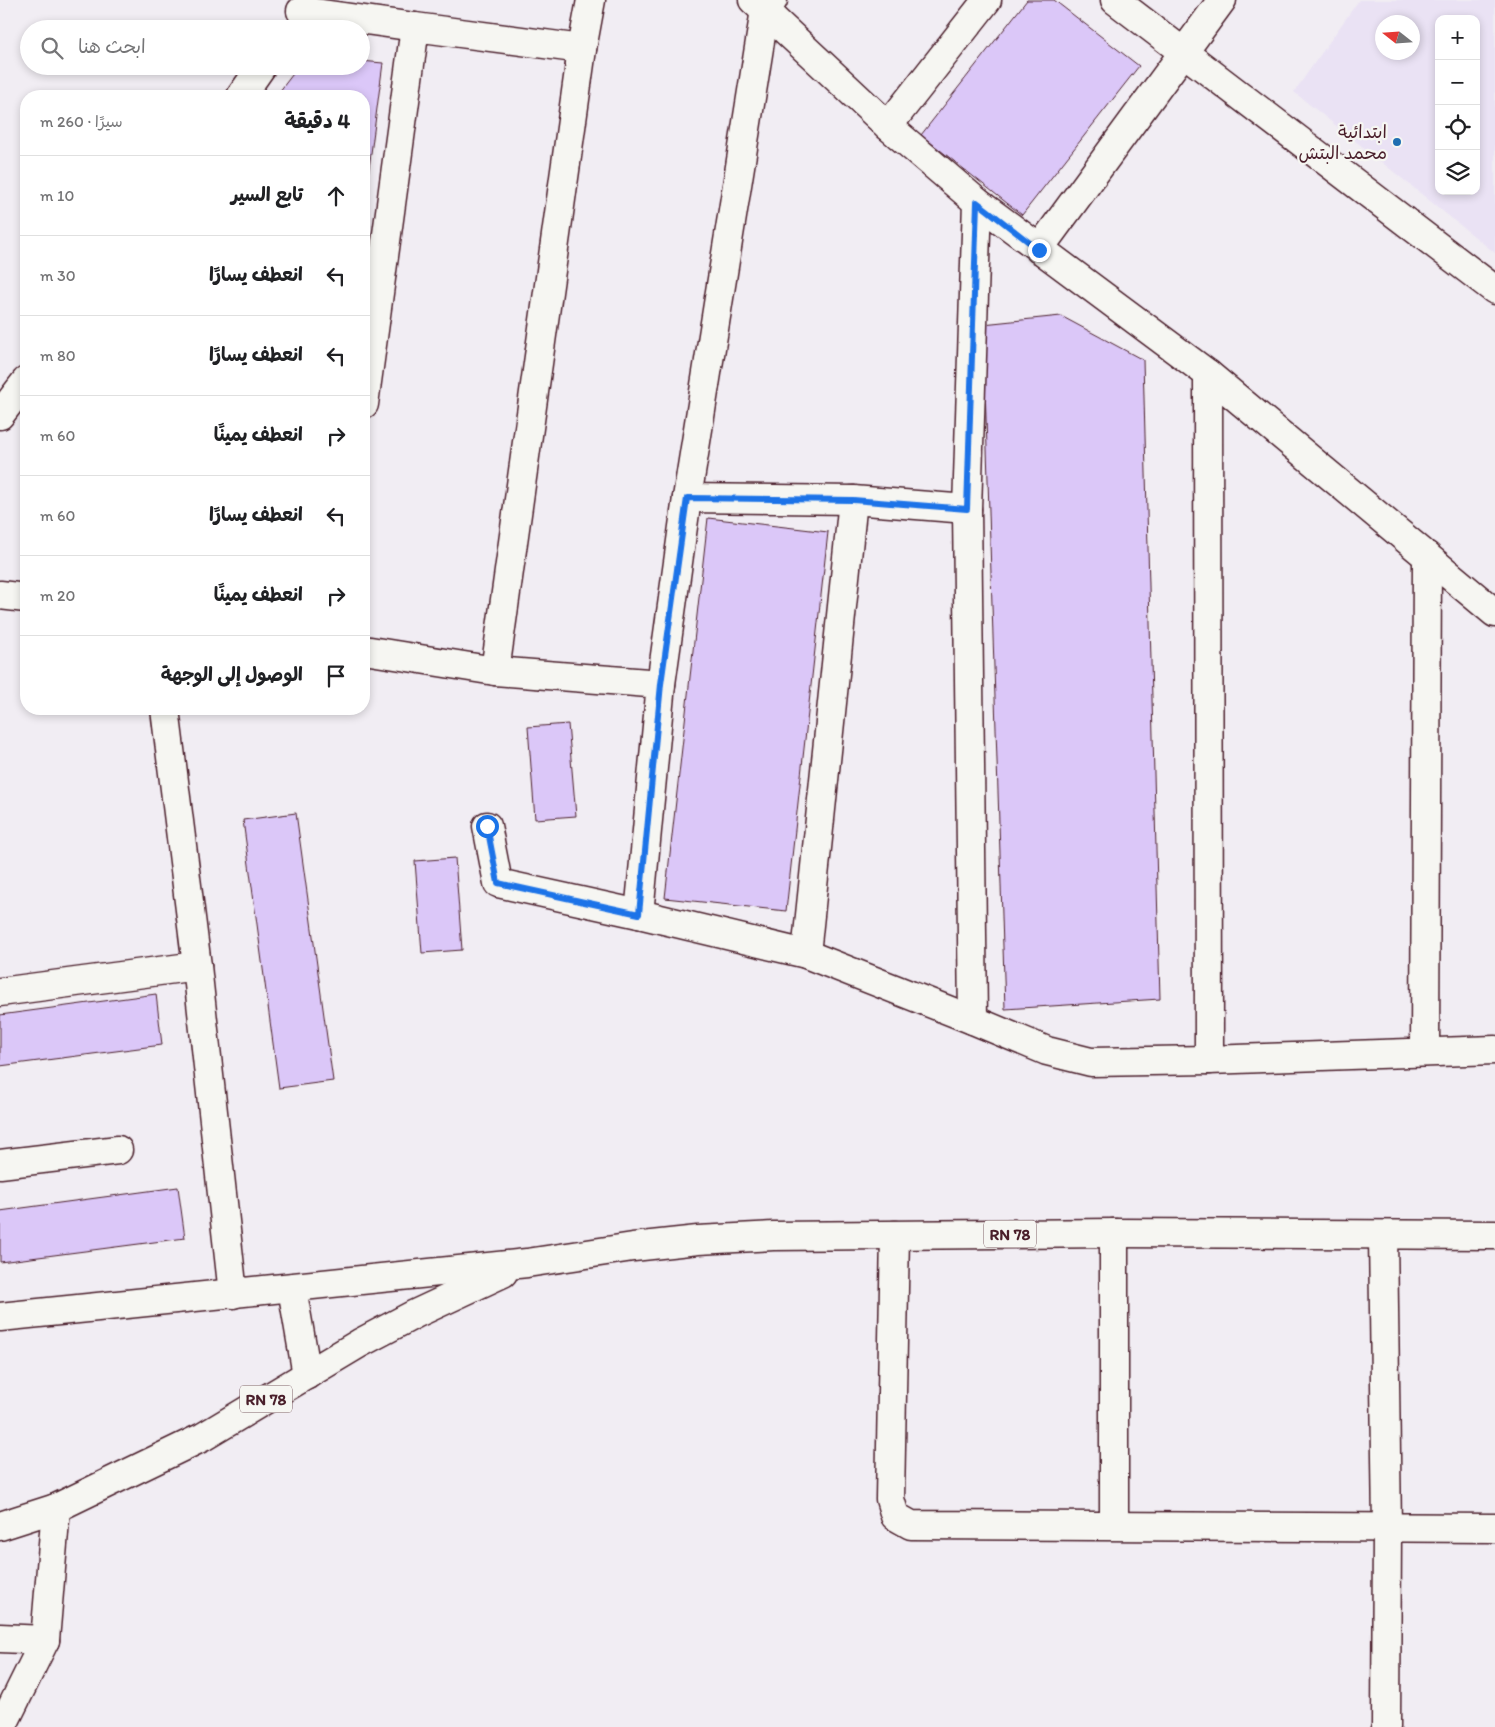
<!DOCTYPE html>
<html lang="ar">
<meta charset="utf-8">
<style>
body{margin:0;font-family:Itim,"Playpen Sans Arabic",sans-serif;background:#f2f2f2;color:#202124;direction:rtl}
.controls{position:absolute;right:15px;top:15px;display:grid;overflow:hidden;border-radius:10px;box-shadow:0 2px 8px #0003}
.controls button{width:45px;height:45px;display:grid;place-items:center;padding:0;border:0;border-bottom:1px solid #e0e0e0;background:#fff;color:#202124;font:25px sans-serif}
.compass{position:absolute;left:1375px;top:15px;width:45px;height:45px;border-radius:50%;background:#fff;box-shadow:0 2px 8px #0003;rotate:287deg}
.stop{position:absolute;width:15px;height:15px;margin:-11px;border:4px solid #1a73e8;border-radius:50%;background:#fff}
.stop.end{background:#1a73e8;border-color:#fff;box-shadow:0 1px 5px #0008}
.list{margin:0;padding:0;list-style:none}
h2{display:flex;justify-content:space-between;align-items:center;height:65px;margin:0;padding:0 20px;font-size:21px}
h2 small{font-size:16px;font-weight:400;color:#757577}
.list li{display:grid;grid-template-columns:32px 1fr auto;gap:15px;align-items:center;box-sizing:border-box;height:80px;padding:0 20px;border-top:1px solid #e0e0e0}
.list b{display:block;font-size:19px;white-space:nowrap}
.list em{font-size:16px;font-style:normal;color:#757577}
.icon{flex:none;width:28px;height:28px;fill:none;stroke:currentColor;stroke-width:2;stroke-linecap:round;stroke-linejoin:round}
.map{position:relative;flex:none;width:1495px;height:1727px;overflow:hidden;direction:ltr}
.search{position:absolute;background:#fff;box-shadow:0 2px 8px #0003;left:20px;top:20px;width:350px;height:55px;display:flex;align-items:center;gap:12px;box-sizing:border-box;padding:0 18px;border-radius:28px;color:#757577;font-size:19px}
.panel{position:absolute;background:#fff;box-shadow:0 2px 8px #0003;left:20px;top:90px;width:350px;height:625px;border-radius:20px;direction:rtl}
.map>svg:first-child{display:block}
.built{fill:#eae2f4;fill-rule:evenodd}
.building{fill:#dbc7f8;stroke:#4a1f2b}
.lines{fill:none;stroke-linecap:round;stroke-linejoin:round}
.minor-casing{stroke:#4a1f2b;stroke-width:31}
.primary-casing{stroke:#4a1f2b;stroke-width:31}
.minor{stroke:#f6f6f2;stroke-width:28}
.primary{stroke:#f6f6f2;stroke-width:28}
.route{stroke:#1a73e8;stroke-width:6}
.poi-dot{fill:#1f6fb2;stroke:#f6f6f2;stroke-width:2}
.labels{text-anchor:middle;dominant-baseline:central;stroke-width:4.5;stroke-linejoin:round;paint-order:stroke}
.shield{fill:#f6f6f2;stroke:#7e6067;stroke-width:1}
.shield-label{font-size:16px;font-weight:bold;fill:#4a1f2b}
.poi-label{font-size:18px;fill:#4a1f2b;stroke:#f6f6f2;text-anchor:end}
</style>
<div class="map">
<svg width="1495" height="1727" viewBox="0 0 1495 1727">
<rect width="100%" height="100%" fill="#f1edf3"/>
<filter id="ink" filterUnits="userSpaceOnUse"><feTurbulence type="fractalNoise" baseFrequency=".02" numOctaves="2"/><feDisplacementMap in="SourceGraphic" scale="10" xChannelSelector="R" yChannelSelector="G"/><feConvolveMatrix kernelMatrix="1 2 1 2 8 2 1 2 1" color-interpolation-filters="sRGB"/></filter>
<g filter="url(#ink)">
<path class="built" d="M1359 0H1495V253L1294 92ZM1439 19H1476V191H1439ZM1382 22H1412V52H1382Z"/>
<g class="building">
<polygon points="1027,0 1054,0 1139,66 1022,215 921,135"/>
<polygon points="361,61 383,63 364,206 364,96 276,96 299,66 361,66"/>
<polygon points="1061,316 1143,360 1160,999 1005,1009 983,324"/>
<polygon points="708,518 828,532 786,911 665,898"/>
<polygon points="568,724 576,816 535,819 528,727"/>
<polygon points="296,813 333,1081 279,1088 243,820"/>
<polygon points="455,858 462,950 422,953 415,861"/>
<polygon points="156,994 162,1045 0,1066 0,1015"/>
<polygon points="178,1187 185,1238 0,1262 0,1211"/>
</g>
<g class="lines">
<defs>
<g id="minor">
<polyline points="753,0 888,126 977,202 1208,374 1495,613"/>
<polyline points="1115,0 1495,290"/>
<polyline points="301,11 415,27"/>
<polyline points="241,96 262,66"/>
<polyline points="888,126 987,0"/>
<polyline points="1039,249 1222,0"/>
<polyline points="1208,374 1209,1060"/>
<polyline points="364,404 415,27 582,49"/>
<polyline points="0,415 26,381"/>
<polyline points="687,498 853,500 967,509 973,1020"/>
<polyline points="967,509 977,202"/>
<polyline points="0,595 26,598"/>
<polyline points="364,650 495,671 661,684 639,914"/>
<polyline points="495,671 582,49 591,0"/>
<polyline points="661,684 687,498 765,10 773,0"/>
<polyline points="165,709 197,966"/>
<polyline points="487,826 498,883 639,914 806,954 973,1020 1047,1051 1091,1062 1209,1060 1495,1050"/>
<polyline points="806,954 853,500"/>
<polyline points="0,992 197,966 233,1294"/>
<polyline points="1425,1052 1427,556"/>
<polyline points="0,1164 118,1150"/>
<polyline points="895,1235 890,1499 895,1516 911,1525 1495,1528"/>
<polyline points="1383,1235 1387,1528 1386,1727"/>
<polyline points="1114,1525 1114,1233"/>
<polyline points="0,1638 45,1640"/>
<polyline points="2,1727 45,1640 56,1508"/>
</g>
<g id="primary">
<polyline points="292,1288 307,1375"/>
<polyline points="0,1317 527,1263 633,1247 698,1240 773,1236 1114,1233 1495,1235"/>
<polyline points="0,1526 56,1508 203,1437 360,1343 415,1314 503,1273"/>
</g>
</defs>
<use href="#minor" class="minor-casing"/>
<use href="#primary" class="primary-casing"/>
<use href="#minor" class="minor"/>
<use href="#primary" class="primary"/>
</g>
</g>
<g class="lines" filter="url(#ink)">
<polyline class="route" points="487,826 498,883 639,914 661,684 687,498 853,500 967,509 977,202 1039,250"/>
</g>
<circle class="poi-dot" cx="1397" cy="142" r="5"/>
<g class="labels">
<g class="shield">
<rect x="984" y="1220.5" width="52" height="27" rx="4"/>
<rect x="240" y="1385.5" width="52" height="27" rx="4"/>
</g>
<g class="shield-label">
<text x="1010" y="1234">RN 78</text>
<text x="266" y="1399">RN 78</text>
</g>
<g class="poi-label">
<text x="1387" y="132">ابتدائية<tspan x="1387" dy="21">محمد البتش</tspan></text>
</g>
</g>
</svg>
<div class="controls">
<button>+</button>
<button>−</button>
<button><svg class="icon" aria-label="locate" viewBox="0 0 24 24"><circle cx="12" cy="12" r="6"/><path d="M12 2v4M12 18v4M2 12h4M18 12h4"/></svg></button>
<button><svg class="icon" aria-label="layers" viewBox="0 0 24 24"><path d="M12 4l9 5-9 5-9-5zM3 14l9 5 9-5"/></svg></button>
</div>
<svg class="compass" viewBox="-18 -18 36 36"><path d="M0-13l5 13h-10z" fill="#e53935"/><path d="M0 13l5-13h-10z" fill="#757577"/></svg>
<div class="stop" style="left:487px;top:826px"></div>
<div class="stop end" style="left:1039px;top:250px"></div>
<div class="search"><svg class="icon" aria-label="search" viewBox="0 0 24 24"><circle cx="10" cy="10" r="6"/><path d="M15 15l6 6"/></svg>ابحث هنا</div>
<section class="panel">
<h2>4 دقيقة<small>سيرًا · 260 m</small></h2>
<ul class="list">
<li><svg class="icon" aria-label="ahead" viewBox="0 0 24 24"><path d="M12 20V5M6 11l6-6 6 6"/></svg><div><b>تابع السير</b></div><em>10 m</em></li>
<li><svg class="icon" aria-label="left" viewBox="0 0 24 24"><path d="M17 20v-9H6M10 6l-5 5 5 5"/></svg><div><b>انعطف يسارًا</b></div><em>30 m</em></li>
<li><svg class="icon" aria-label="left" viewBox="0 0 24 24"><path d="M17 20v-9H6M10 6l-5 5 5 5"/></svg><div><b>انعطف يسارًا</b></div><em>80 m</em></li>
<li><svg class="icon" aria-label="right" viewBox="0 0 24 24"><path d="M7 20v-9h11M14 6l5 5-5 5"/></svg><div><b>انعطف يمينًا</b></div><em>60 m</em></li>
<li><svg class="icon" aria-label="left" viewBox="0 0 24 24"><path d="M17 20v-9H6M10 6l-5 5 5 5"/></svg><div><b>انعطف يسارًا</b></div><em>60 m</em></li>
<li><svg class="icon" aria-label="right" viewBox="0 0 24 24"><path d="M7 20v-9h11M14 6l5 5-5 5"/></svg><div><b>انعطف يمينًا</b></div><em>20 m</em></li>
<li><svg class="icon" aria-label="arrive" viewBox="0 0 24 24"><path d="M6 21V4h12l-3 4 3 4H6"/></svg><div><b>الوصول إلى الوجهة</b></div></li>
</ul>
</section>
</div>
